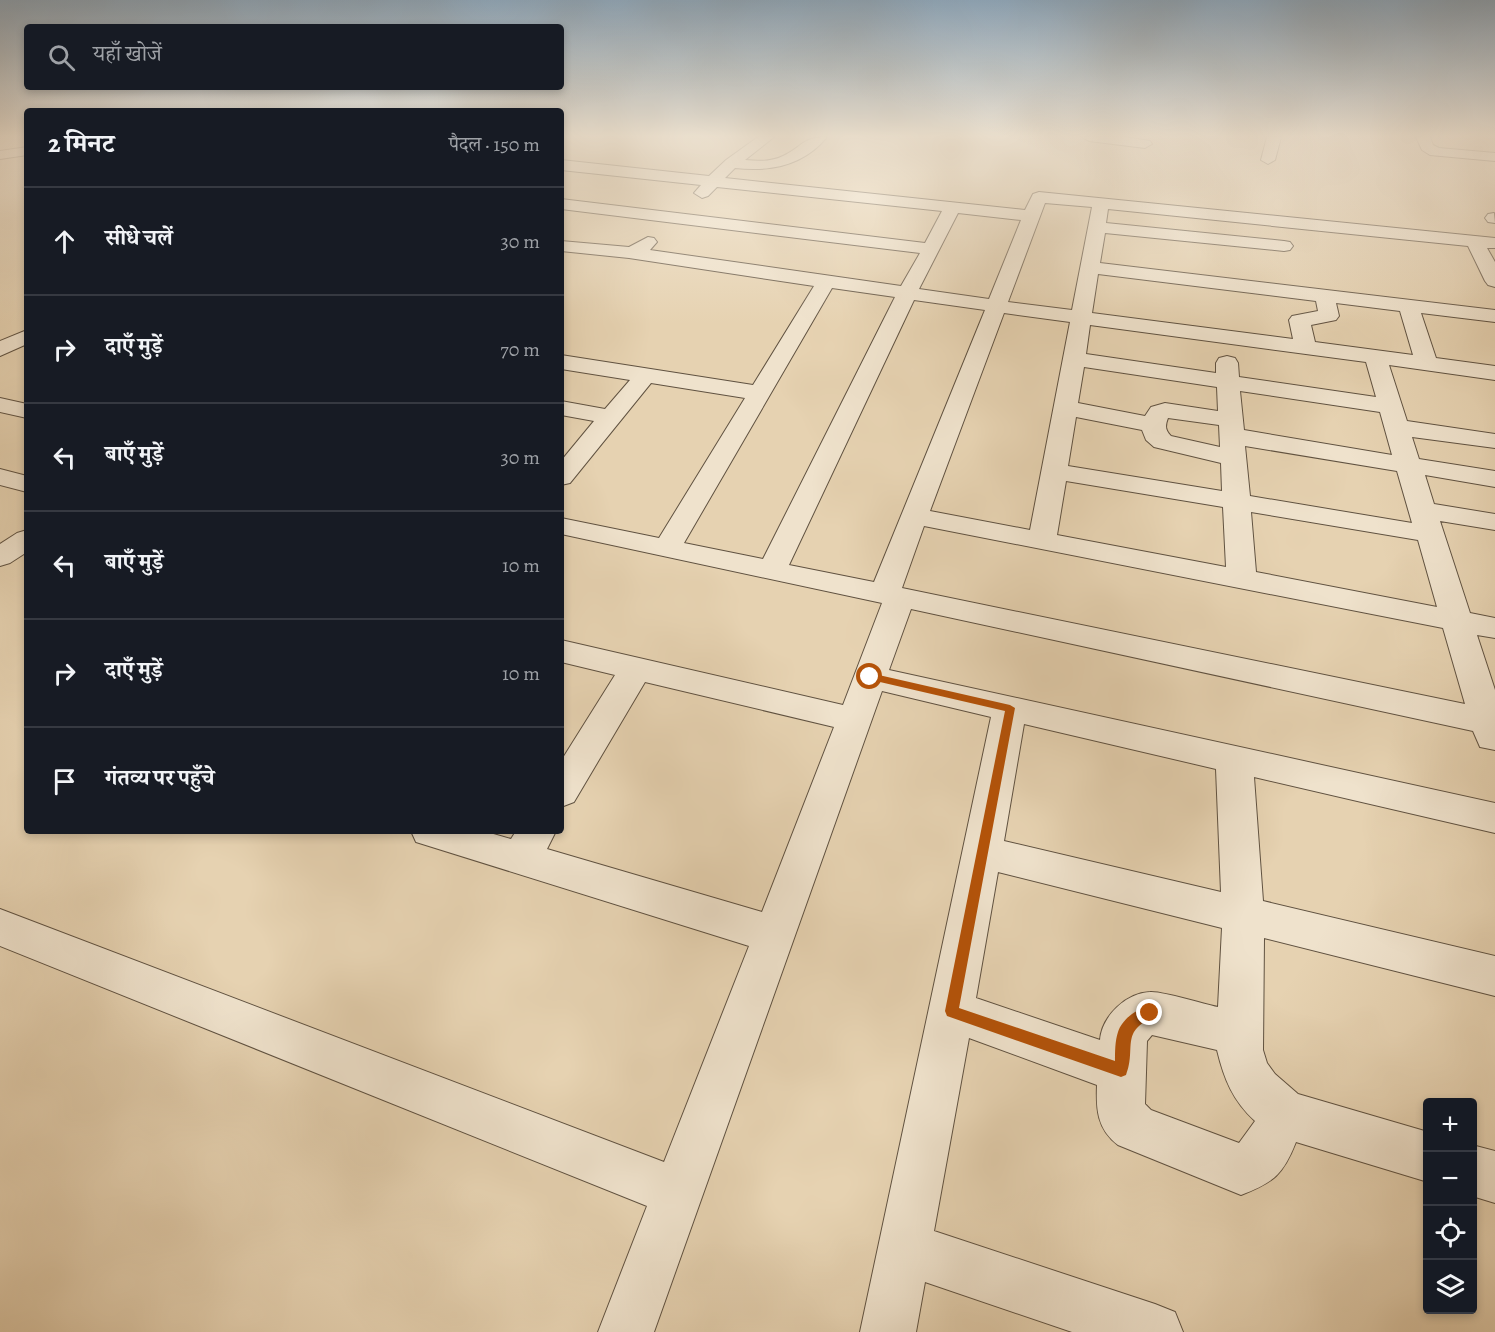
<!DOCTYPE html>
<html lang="hi">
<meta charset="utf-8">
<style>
body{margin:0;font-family:Alegreya,"Noto Serif Devanagari",serif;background:#242831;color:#f1f3f6}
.controls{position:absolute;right:18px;bottom:18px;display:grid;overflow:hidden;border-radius:6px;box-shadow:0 3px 9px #0003}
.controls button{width:54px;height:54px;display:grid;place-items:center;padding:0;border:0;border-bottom:2px solid #363941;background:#171b24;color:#f1f3f6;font:30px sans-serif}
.stop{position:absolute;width:18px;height:18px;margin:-14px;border:4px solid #b45309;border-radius:50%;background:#fff}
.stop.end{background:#b45309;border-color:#fff;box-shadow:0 2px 6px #0008}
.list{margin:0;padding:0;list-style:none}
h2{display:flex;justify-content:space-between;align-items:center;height:78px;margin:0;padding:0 24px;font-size:26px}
h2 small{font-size:20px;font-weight:400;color:#9ea1a6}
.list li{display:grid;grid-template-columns:39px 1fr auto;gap:18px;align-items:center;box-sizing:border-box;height:108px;padding:0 24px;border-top:2px solid #363941}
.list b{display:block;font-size:22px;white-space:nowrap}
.list em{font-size:20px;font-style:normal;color:#9ea1a6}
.icon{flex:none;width:33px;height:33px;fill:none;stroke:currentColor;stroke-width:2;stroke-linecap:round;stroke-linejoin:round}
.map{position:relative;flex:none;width:1495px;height:1332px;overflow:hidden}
.search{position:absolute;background:#171b24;box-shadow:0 3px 9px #0003;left:24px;top:24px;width:540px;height:66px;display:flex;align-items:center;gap:15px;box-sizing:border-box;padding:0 21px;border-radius:6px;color:#9ea1a6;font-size:22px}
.panel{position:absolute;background:#171b24;box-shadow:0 3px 9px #0003;left:24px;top:108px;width:540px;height:726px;border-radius:6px}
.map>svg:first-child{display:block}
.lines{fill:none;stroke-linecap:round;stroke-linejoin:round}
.minor-casing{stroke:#605241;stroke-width:2}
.minor{fill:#efe2cc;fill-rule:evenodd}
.route{fill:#b45309}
</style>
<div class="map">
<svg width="1495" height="1332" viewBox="0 0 1495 1332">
<rect width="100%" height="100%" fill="#e6d2b1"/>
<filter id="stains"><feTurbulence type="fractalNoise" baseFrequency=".00333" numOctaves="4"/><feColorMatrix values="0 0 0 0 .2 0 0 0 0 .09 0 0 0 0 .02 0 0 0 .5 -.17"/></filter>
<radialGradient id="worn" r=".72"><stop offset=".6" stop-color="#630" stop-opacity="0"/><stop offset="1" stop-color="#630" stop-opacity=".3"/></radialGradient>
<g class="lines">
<defs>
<g id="minor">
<path d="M758 137H774L745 160C758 161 771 162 783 156 804 146 802 137 827 137 803 166 769 172 735 168L725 178 1025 210 1033 194 1039 192 1495 238V248H1487L1495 262V287L1488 285 1485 281 1468 246 1108 209 1106 223 1284 241 1290 242 1293 246 1290 250 1284 251 1105 233 1100 263 1495 310V322L1421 313 1436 358 1495 366V380L1389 365 1407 421 1495 434V448L1412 437 1419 459 1495 471V487L1425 475 1434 504 1495 514V530L1440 521 1470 613 1495 618V638L1477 635 1495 690V750L1480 747 1473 731 911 609 889 670 1495 803V833L1254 777 1263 901 1495 956V996L1264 938 1263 1050 1267 1063 1275 1074 1298 1094 1428 1132V1182L1296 1142C1283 1175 1274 1182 1241 1195L1118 1145C1097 1129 1096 1109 1097 1085L969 1038 934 1231 1155 1304 1175 1312 1183 1332H1072L925 1282 916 1332H860L991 717 882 691 654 1332H598L647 1206 0 946V909L664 1162 749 946 416 842 411 831H483L511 839 516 831H556L547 849 762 912 834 727 645 682 574 802 561 807V761L615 675 561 662V640L843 705 882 603 561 534V518L659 538 745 398 651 383 570 483 561 485V461L594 421 561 415V401L605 409 630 380 561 369V355L753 385 814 286 629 258 561 251V241L629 247 648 237 654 238 657 242 650 250 901 286 920 253 561 209V199L925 243 942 211 717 187 708 196 702 198 694 193 701 185 561 170V160L709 176 726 160ZM1045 203 1092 207 1072 310 1008 302ZM958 213 1021 220 989 299 919 289ZM1098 274 1316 301 1318 311 1292 316 1289 320 1293 339 1092 313ZM832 288 895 297 763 559 684 543ZM914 300 985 310 874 582 789 565ZM1336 303 1400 311 1413 355 1315 342 1311 325 1336 320 1339 316ZM1004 313 1070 322 1030 530 930 511ZM1090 325 1366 362 1376 397 1239 377 1238 363 1235 358 1227 356 1219 358 1216 363V373L1086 354ZM1084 367 1217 387 1218 411 1165 403 1151 407 1145 416 1078 403ZM1240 391 1380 412 1392 455 1244 430ZM1076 417 1142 430 1146 440 1154 447 1221 463 1222 491 1068 466ZM1168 418 1219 425 1220 447 1171 436C1165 430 1165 426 1168 418ZM1245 446 1397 471 1412 523 1250 496ZM1066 481 1223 507 1226 567 1057 535ZM1251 512 1418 540 1437 607 1256 572ZM924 526 1443 628 1465 704 902 588ZM1024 724 1216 769 1221 892 1004 841ZM998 872 1222 928 1218 1007C1203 1004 1163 991 1150 992 1126 993 1102 1016 1100 1040L976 998ZM1152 1035 1217 1050C1224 1079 1233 1101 1255 1121L1239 1143 1151 1110 1145 1104 1147 1041Z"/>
<polygon points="1082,137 1125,137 1150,141 1152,144 1145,148 1089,141"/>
<polygon points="1267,137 1281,137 1275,160 1268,164 1261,160"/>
<polygon points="1416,137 1430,137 1433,145 1439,148 1495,153 1495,161 1430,155 1422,150"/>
<polygon points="27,147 27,155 0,159 0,151"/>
<polygon points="1494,213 1495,223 1488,222 1485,218 1488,214"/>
<polygon points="27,330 27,344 0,356 0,341"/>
<polygon points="0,398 27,404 27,418 0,412"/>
<polygon points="0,469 27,476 27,492 0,485"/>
<polygon points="27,530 27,552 10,563 0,566 0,544 17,533"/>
<polygon points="1472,1145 1495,1151 1495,1203 1472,1196"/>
</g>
</defs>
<use href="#minor" class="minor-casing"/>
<use href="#minor" class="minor"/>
</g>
<linearGradient id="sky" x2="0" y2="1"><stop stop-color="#8fa9be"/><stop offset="0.42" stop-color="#f4ebdc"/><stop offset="1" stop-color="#f4ebdc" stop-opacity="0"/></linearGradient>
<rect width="1495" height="324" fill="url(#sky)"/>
<path class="route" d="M870 673 1010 705 1015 708 959 1008 1115 1061C1115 1052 1115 1041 1118 1032 1122 1019 1141 1003 1155 1009L1157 1013 1155 1017C1119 1031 1137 1048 1126 1075L1121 1077 947 1016 945 1011 1005 711 867 679V674Z"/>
<rect width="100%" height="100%" filter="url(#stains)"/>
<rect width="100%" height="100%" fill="url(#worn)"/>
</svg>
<div class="controls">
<button>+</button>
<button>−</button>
<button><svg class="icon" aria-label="locate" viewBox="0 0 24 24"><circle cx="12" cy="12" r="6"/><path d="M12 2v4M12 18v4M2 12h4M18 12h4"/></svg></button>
<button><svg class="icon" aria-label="layers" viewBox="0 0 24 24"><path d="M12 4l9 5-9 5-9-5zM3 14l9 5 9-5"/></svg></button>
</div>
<div class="stop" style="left:870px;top:677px"></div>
<div class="stop end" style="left:1150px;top:1013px"></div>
<div class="search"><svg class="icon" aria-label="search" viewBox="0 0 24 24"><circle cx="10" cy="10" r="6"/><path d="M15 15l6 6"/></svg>यहाँ खोजें</div>
<section class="panel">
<h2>2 मिनट<small>पैदल · 150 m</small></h2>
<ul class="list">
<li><svg class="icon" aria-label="ahead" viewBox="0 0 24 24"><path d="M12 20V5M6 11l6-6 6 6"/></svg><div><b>सीधे चलें</b></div><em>30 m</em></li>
<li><svg class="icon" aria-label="right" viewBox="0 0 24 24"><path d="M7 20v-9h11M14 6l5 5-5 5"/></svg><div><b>दाएँ मुड़ें</b></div><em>70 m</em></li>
<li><svg class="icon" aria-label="left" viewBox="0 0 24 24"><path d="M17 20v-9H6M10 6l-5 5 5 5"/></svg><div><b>बाएँ मुड़ें</b></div><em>30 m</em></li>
<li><svg class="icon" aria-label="left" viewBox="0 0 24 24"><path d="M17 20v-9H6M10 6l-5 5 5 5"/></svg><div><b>बाएँ मुड़ें</b></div><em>10 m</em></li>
<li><svg class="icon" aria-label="right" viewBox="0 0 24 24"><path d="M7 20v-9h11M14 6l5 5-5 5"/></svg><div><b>दाएँ मुड़ें</b></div><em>10 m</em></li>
<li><svg class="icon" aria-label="arrive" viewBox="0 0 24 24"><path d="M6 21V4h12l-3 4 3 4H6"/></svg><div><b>गंतव्य पर पहुँचे</b></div></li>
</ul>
</section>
</div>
